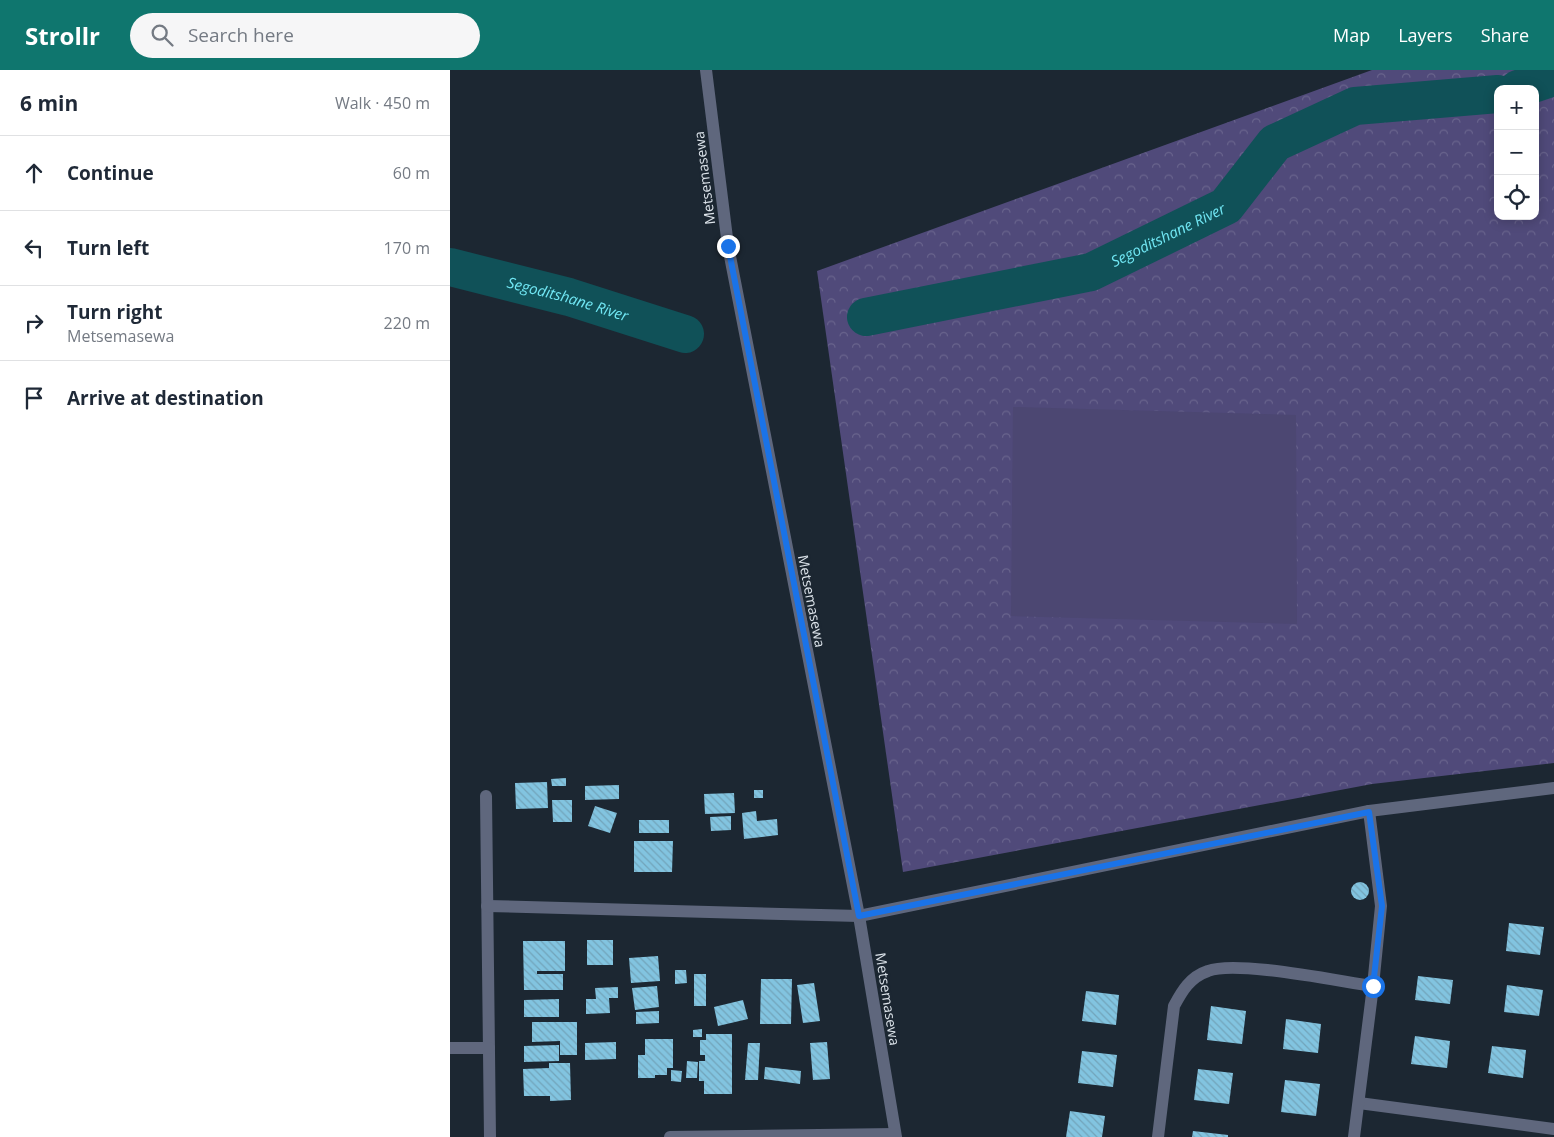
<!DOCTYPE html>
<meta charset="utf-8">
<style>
body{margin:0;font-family:"Open Sans",sans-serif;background:#f6f6f7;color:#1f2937}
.controls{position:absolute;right:15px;top:15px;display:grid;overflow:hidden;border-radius:10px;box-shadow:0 2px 12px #0003}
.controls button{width:45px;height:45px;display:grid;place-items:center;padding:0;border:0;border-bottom:1px solid #e0e1e3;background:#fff;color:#1f2937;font:25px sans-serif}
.stop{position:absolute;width:15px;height:15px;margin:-11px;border:4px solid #1a73e8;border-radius:50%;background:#fff}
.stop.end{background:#1a73e8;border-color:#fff;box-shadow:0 1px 5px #0008}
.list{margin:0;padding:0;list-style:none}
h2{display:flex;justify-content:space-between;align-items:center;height:65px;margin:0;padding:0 20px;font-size:21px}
h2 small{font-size:16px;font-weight:400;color:#747a83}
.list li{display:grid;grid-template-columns:32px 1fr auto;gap:15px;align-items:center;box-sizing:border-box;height:75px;padding:0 20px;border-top:1px solid #e0e1e3}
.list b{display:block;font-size:19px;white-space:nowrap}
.list p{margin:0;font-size:16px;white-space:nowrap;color:#747a83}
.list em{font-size:16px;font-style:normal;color:#747a83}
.icon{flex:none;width:28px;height:28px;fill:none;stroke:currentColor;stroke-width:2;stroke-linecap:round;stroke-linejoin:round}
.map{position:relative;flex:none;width:1104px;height:1067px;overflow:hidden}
header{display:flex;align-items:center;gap:30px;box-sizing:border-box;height:70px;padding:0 25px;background:#0f766e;color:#fff}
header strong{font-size:24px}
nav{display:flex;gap:28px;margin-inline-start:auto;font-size:18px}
.search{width:350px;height:45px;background:#f6f6f7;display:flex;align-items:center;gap:12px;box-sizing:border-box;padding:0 18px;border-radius:28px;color:#747a83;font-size:19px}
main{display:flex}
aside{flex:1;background:#fff}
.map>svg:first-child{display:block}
.forest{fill:url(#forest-crowns);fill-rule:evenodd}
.pitch{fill:#4c4772}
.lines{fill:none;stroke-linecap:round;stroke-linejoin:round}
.river{stroke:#105158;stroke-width:38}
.building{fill:url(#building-back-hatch)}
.minor{stroke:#5f677d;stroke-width:12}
.route{stroke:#1a73e8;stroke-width:6}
.labels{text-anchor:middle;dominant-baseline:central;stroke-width:5;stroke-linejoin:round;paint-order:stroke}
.street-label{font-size:14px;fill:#dce3ea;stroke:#1c2732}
.water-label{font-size:15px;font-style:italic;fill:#71e7f4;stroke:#1c2732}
</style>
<header>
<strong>Strollr</strong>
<div class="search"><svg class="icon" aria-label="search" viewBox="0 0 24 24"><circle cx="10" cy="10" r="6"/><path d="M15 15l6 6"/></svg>Search here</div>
<nav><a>Map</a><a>Layers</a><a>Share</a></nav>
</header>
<main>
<aside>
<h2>6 min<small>Walk · 450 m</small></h2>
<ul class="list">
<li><svg class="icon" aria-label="ahead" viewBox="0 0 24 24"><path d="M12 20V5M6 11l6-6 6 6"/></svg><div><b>Continue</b></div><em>60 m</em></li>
<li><svg class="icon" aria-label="left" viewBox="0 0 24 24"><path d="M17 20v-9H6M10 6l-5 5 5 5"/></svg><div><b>Turn left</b></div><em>170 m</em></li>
<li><svg class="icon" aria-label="right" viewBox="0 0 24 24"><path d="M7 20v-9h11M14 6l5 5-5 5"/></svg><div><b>Turn right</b><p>Metsemasewa</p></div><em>220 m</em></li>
<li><svg class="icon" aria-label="arrive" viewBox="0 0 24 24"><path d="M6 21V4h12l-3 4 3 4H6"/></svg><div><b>Arrive at destination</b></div></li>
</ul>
</aside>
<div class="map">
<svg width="1104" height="1067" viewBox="0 0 1104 1067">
<defs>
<pattern id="forest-crowns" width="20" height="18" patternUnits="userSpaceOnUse" patternTransform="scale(1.25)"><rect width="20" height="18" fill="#504a7a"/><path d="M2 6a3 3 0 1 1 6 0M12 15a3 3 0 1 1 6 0" fill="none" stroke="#69648d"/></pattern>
<pattern id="building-back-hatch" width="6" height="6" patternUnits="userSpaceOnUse" patternTransform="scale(1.25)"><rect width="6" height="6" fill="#82c4e0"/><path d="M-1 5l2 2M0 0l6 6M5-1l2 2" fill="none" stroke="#72a4ba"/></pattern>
</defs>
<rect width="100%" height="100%" fill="#1c2732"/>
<path class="forest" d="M922 0H1104V693L922 714 453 802 367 201ZM1048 19H1085V146H1048Z"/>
<polygon class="pitch" points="563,337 846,345 847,554 561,546"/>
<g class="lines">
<g class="river">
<polyline points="1068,19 1104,7"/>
<path id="s1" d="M0 197 119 227 235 264"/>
<path id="s2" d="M416 247 641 202 776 136 825 73 905 36 1048 24"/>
</g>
</g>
<g class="building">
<polygon points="116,708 116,716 102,716 101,709"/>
<polygon points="97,712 98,738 66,739 65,713"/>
<polygon points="169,715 169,729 135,730 135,716"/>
<rect x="304" y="720" width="9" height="8"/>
<polygon points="284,723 285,743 255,744 254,724"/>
<polygon points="102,730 122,730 122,752 103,752"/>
<polygon points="145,736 167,743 160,763 138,756"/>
<polygon points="306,741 307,751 327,749 328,765 294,769 292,743"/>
<polygon points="281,746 281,760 261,761 260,747"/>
<rect x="189" y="750" width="30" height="13"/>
<polygon points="184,771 223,771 222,802 184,802"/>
<circle cx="910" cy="821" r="9"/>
<polygon points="1059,853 1094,857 1090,885 1056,881"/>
<rect x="137" y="870" width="26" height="25"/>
<polygon points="73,871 115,871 115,901 87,901 87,904 113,904 113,920 74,920"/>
<polygon points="208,886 210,911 181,913 179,888"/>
<polygon points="225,900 236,900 237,913 225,914"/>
<rect x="244" y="904" width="12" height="32"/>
<polygon points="968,906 1003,910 1000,934 965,930"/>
<polygon points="311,909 342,909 341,954 310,954"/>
<polygon points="364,913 370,951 353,953 347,915"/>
<polygon points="1057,915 1093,920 1089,946 1054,942"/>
<polygon points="207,916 209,937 185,940 182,918"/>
<polygon points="168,917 168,928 159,928 160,943 136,944 136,929 146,929 145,918"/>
<polygon points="636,921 669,925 666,955 632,951"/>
<polygon points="109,929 109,947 74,947 74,930"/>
<polygon points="293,930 298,949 268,956 264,937"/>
<polygon points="761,936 796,941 792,974 757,970"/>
<polygon points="209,941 209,953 186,954 186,942"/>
<polygon points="836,949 871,954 868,983 833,979"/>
<polygon points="82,952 127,952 127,985 110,985 110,971 82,972"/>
<polygon points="252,959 252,967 243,967 243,960"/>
<polygon points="256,964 282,964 282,1024 254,1024 254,1011 249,1011 249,991 255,991 255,985 250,985 250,970 256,970"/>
<polygon points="965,966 1000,971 997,998 961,994"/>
<polygon points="195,969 223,969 223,998 217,998 217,1005 205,1005 205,1008 188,1008 188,985 195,985"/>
<polygon points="166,972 166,989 135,990 135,973"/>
<polygon points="377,972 380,1009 363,1010 360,973"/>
<polygon points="298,973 310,973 308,1010 295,1010"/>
<polygon points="109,975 109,991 74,992 74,976"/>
<polygon points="1042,976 1076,980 1073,1008 1038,1003"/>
<polygon points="632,981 667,985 663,1017 628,1013"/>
<polygon points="237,991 248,992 247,1008 236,1008"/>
<polygon points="99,993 120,993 121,1030 100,1031 100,1026 74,1026 73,999 99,998"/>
<polygon points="315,997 351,1001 350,1014 314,1009"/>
<polygon points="748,999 783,1003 779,1034 744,1030"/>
<polygon points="221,1000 232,1001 231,1012 221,1011"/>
<polygon points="835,1010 870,1014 866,1046 831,1042"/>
<polygon points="620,1041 655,1046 652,1067 616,1067"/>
<polygon points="743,1061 778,1065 778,1067 742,1067"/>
</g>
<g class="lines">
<g class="minor">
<polyline points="256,0 278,176 409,846 446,1067"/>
<polyline points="36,726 40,1067"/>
<polyline points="919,741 931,836 923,916"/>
<polyline points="37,836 409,846 919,741 1104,718"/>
<polyline points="0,978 39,978"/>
<polyline points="909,1033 1104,1059"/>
<polyline points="220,1067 445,1064"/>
<path d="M708 1067 724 936C732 921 740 907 758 901 786 890 887 911 923 916L904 1067"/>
</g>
</g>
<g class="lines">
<polyline class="route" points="278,176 409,846 919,742 932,836 923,916"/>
</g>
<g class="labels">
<g class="street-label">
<text transform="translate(254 108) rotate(-97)">Metsemasewa</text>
<text transform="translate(362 531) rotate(79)">Metsemasewa</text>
<text transform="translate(438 929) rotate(81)">Metsemasewa</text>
</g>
<g class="water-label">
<text stroke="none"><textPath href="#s2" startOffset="315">Segoditshane River</textPath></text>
<text stroke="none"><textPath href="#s1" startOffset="122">Segoditshane River</textPath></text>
</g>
</g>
</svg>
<div class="controls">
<button>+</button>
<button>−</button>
<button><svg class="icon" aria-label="locate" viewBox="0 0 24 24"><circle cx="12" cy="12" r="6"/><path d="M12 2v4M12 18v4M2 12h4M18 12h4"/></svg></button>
</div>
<div class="stop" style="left:923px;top:916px"></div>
<div class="stop end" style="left:278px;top:176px"></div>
</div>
</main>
